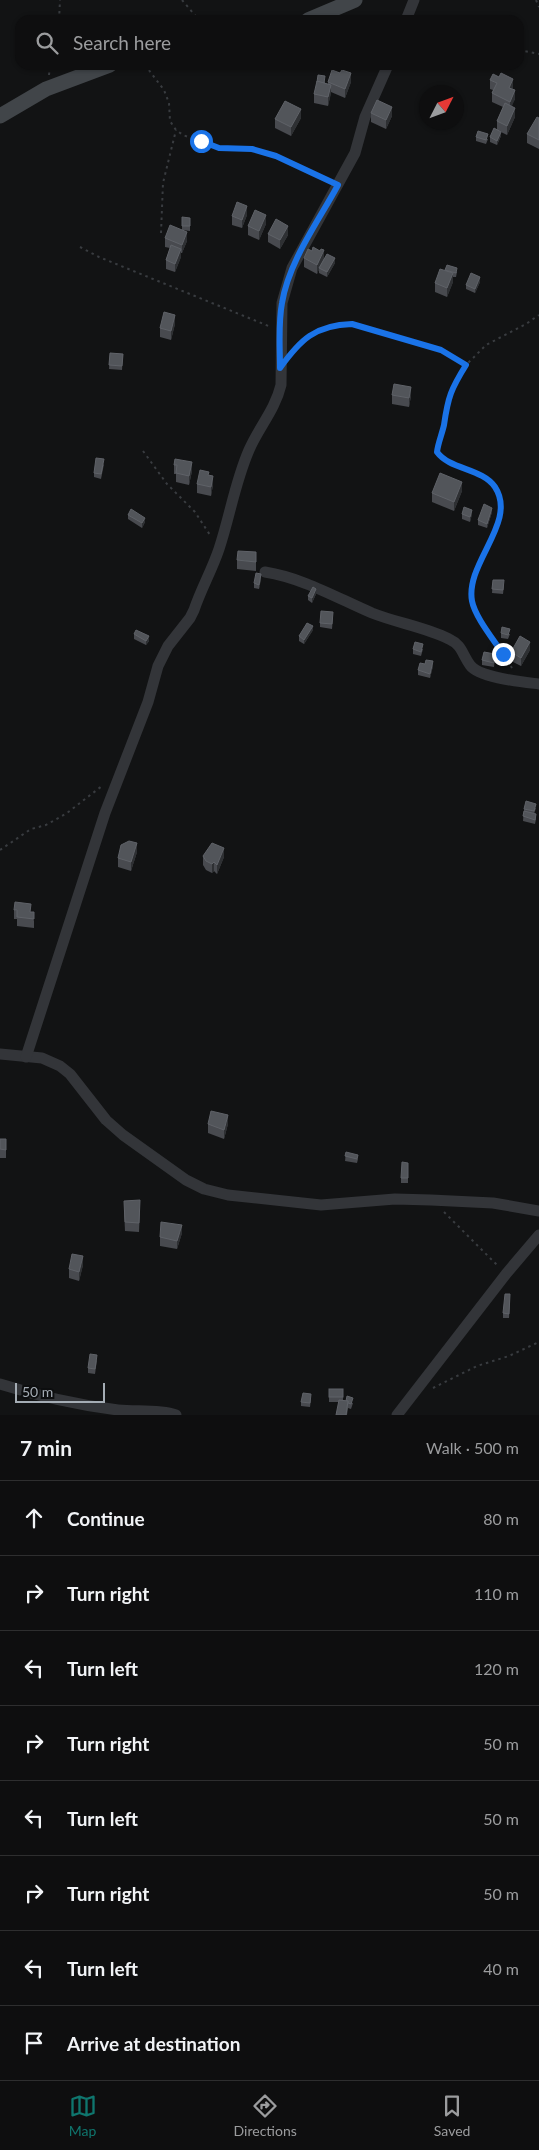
<!DOCTYPE html>
<meta charset="utf-8">
<style>
body{margin:0;font-family:Lato,sans-serif;background:#171718;color:#f1f3f6}
.compass{position:absolute;left:419px;top:85px;width:45px;height:45px;border-radius:50%;background:#0e0e0f;box-shadow:0 1px 4px #0004;rotate:48deg}
.scale{position:absolute;left:15px;bottom:12px;width:90px;box-sizing:border-box;padding-left:5px;border:2px solid #a4acb4;border-top:0;font-size:14px;line-height:18px;white-space:nowrap;color:#a4acb4;-webkit-text-stroke:4px #0d0e0f;paint-order:stroke}
.stop{position:absolute;width:15px;height:15px;margin:-11px;border:4px solid #1a73e8;border-radius:50%;background:#fff}
.stop.end{background:#1a73e8;border-color:#fff;box-shadow:0 1px 5px #0008}
.list{margin:0;padding:0;list-style:none}
h2{display:flex;justify-content:space-between;align-items:center;height:65px;margin:0;padding:0 20px;font-size:21px}
h2 small{font-size:16px;font-weight:400;color:#9b9c9e}
.list li{display:grid;grid-template-columns:32px 1fr auto;gap:15px;align-items:center;box-sizing:border-box;height:75px;padding:0 20px;border-top:1px solid #2e2e2f}
.list b{display:block;font-size:19px;white-space:nowrap}
.list em{font-size:16px;font-style:normal;color:#9b9c9e}
.icon{flex:none;width:28px;height:28px;fill:none;stroke:currentColor;stroke-width:2;stroke-linecap:round;stroke-linejoin:round}
.map{position:relative;flex:none;width:539px;height:1415px;overflow:hidden}
.search{position:absolute;background:#0e0e0f;box-shadow:0 1px 4px #0004;left:15px;right:15px;top:15px;height:55px;display:flex;align-items:center;gap:12px;box-sizing:border-box;padding:0 18px;border-radius:15px;color:#9b9c9e;font-size:19px}
.sheet{height:665px;background:#0e0e0f}
nav{display:flex;justify-content:space-around;align-items:center;box-sizing:border-box;height:70px;border-top:1px solid #2e2e2f;background:#0e0e0f;font-size:14px;color:#9b9c9e}
nav a{display:grid;justify-items:center;gap:2px}
nav .on{color:#0f766e}
.map>svg:first-child{display:block}
.lines{fill:none;stroke-linecap:round;stroke-linejoin:round}
.path{stroke:#393c40;stroke-width:2;stroke-dasharray:2.5 4;stroke-linecap:butt}
.street{stroke:#333539;stroke-width:11}
.secondary{stroke:#414549;stroke-width:15}
.wall{fill:#484a4f}
.shaded-wall{fill:#2e3033}
.building{fill:#52555a;stroke:#5f6268}
.route{stroke:#1a73e8;stroke-width:6}
</style>
<div class="map">
<svg width="539" height="1415" viewBox="0 0 539 1415">
<rect width="100%" height="100%" fill="#121314"/>
<g class="lines">
<g class="path">
<polyline points="182,0 199,20"/>
<polyline points="536,0 539,7"/>
<polyline points="59,20 60,0"/>
<polyline points="519,50 539,54"/>
<polyline points="145,65 164,90 169,103 170,121 176,130 183,135 219,148 252,149 276,156 327,179"/>
<polyline points="49,75 50,65"/>
<polyline points="161,233 163,183 176,130"/>
<polyline points="80,247 99,257 271,327"/>
<path d="M293 350C301 338 312 334 325 330 359 318 370 329 402 340 429 349 442 348 466 365"/>
<polyline points="143,451 167,484 195,512 210,535"/>
<path d="M512 668C500 649 469 613 471 591 473 558 516 520 495 488 482 468 450 470 437 452L444 426 447 402 457 379 466 365 486 345 526 324 539 315"/>
<polyline points="0,850 31,829 46,825 67,813 102,786"/>
<polyline points="444,1212 497,1265"/>
<polyline points="433,1388 477,1366 509,1356 539,1342"/>
</g>
<g class="street">
<polyline points="406,20 414,0"/>
<path d="M265 572C303 578 337 598 372 613 397 623 425 627 449 639 462 645 462 654 470 665 479 678 523 682 539 684"/>
<polyline points="0,1054 42,1058 60,1066 70,1074 106,1120 123,1135 186,1180 204,1189 228,1195 321,1205 395,1199 431,1200 493,1203 539,1211"/>
<path d="M26 1057 105 813 148 702 158 666 168 646 190 618 194 610C201 589 212 570 219 549 230 516 235 482 249 450 259 427 275 410 281 385L282 303 292 268 355 153 365 117 388 65"/>
<path d="M0 1384C38 1396 78 1405 118 1410 137 1412 158 1409 176 1415"/>
<polyline points="397,1415 506,1274 539,1235"/>
</g>
<g class="secondary">
<polyline points="308,20 355,0"/>
<polyline points="0,116 46,89 110,65"/>
</g>
</g>
<g class="wall">
<polygon points="490,80 513,88 512,89 515,99 511,106 515,117 507,135 499,131 501,136 497,145 490,142 490,137 497,130 497,121 503,107 492,102 492,93 493,90 490,89"/>
<polygon points="325,81 325,83 328,84 328,82 351,82 345,98 331,92 328,106 314,103 314,94"/>
<polygon points="371,113 392,116 386,129 371,122"/>
<polygon points="301,118 291,136 275,128 275,119"/>
<polygon points="539,118 539,149 527,143 527,134"/>
<polygon points="476,137 488,139 486,144 476,141"/>
<polygon points="247,215 242,228 232,225 232,216"/>
<polygon points="190,218 190,231 182,230 182,226"/>
<polygon points="266,224 259,240 248,235 248,226"/>
<polygon points="268,234 288,235 280,249 268,242"/>
<polygon points="165,238 187,241 182,253 181,253 181,257 175,272 166,269 166,260 170,248 165,247"/>
<polygon points="304,258 324,259 335,263 327,277 319,273 319,269 317,274 304,267"/>
<polygon points="445,270 457,272 456,277 453,277 453,282 447,297 435,292 435,283 445,271"/>
<polygon points="480,282 475,293 466,289 466,285"/>
<polygon points="175,324 171,340 160,337 160,328"/>
<polygon points="110,353 123,354 122,370 109,369"/>
<polygon points="392,395 411,396 409,407 392,404"/>
<polygon points="175,459 192,471 189,485 176,482 176,474 174,474 174,465"/>
<polygon points="104,464 101,479 94,477 94,473"/>
<polygon points="209,475 213,485 211,496 197,493 197,484"/>
<polygon points="462,491 454,511 432,502 432,493"/>
<polygon points="492,512 487,528 478,525 478,520"/>
<polygon points="462,514 472,514 470,522 462,519"/>
<polygon points="128,515 145,522 142,528 128,519"/>
<polygon points="237,560 256,561 256,571 237,569"/>
<polygon points="261,579 259,589 254,588 254,583"/>
<polygon points="493,580 504,585 503,594 492,593"/>
<polygon points="316,594 312,603 308,600 308,596"/>
<polygon points="333,617 332,629 320,627 320,623"/>
<polygon points="313,630 304,644 299,641 299,636"/>
<polygon points="501,633 510,634 508,639 501,638"/>
<polygon points="134,634 149,641 146,645 134,639"/>
<polygon points="413,649 423,649 421,656 413,654"/>
<polygon points="530,650 521,666 511,661 511,652"/>
<polygon points="495,658 494,667 482,665 482,660"/>
<polygon points="425,664 433,666 430,678 418,675 418,670"/>
<polygon points="536,808 534,814 536,819 535,824 523,821 524,809"/>
<polygon points="137,852 131,871 118,867 118,858"/>
<polygon points="203,856 224,857 217,874 214,871 212,873 206,870 203,865"/>
<polygon points="14,910 31,912 34,921 34,928 17,926 17,919 14,919"/>
<polygon points="208,1124 228,1124 224,1139 208,1133"/>
<rect x="0" y="1139" width="6" height="19"/>
<polygon points="346,1152 358,1159 357,1163 345,1161"/>
<polygon points="408,1163 408,1183 401,1183 401,1178"/>
<polygon points="140,1209 139,1232 125,1231 124,1210"/>
<polygon points="182,1233 177,1249 160,1246 160,1237"/>
<polygon points="83,1265 79,1281 69,1278 69,1269"/>
<polygon points="510,1299 509,1318 503,1318 503,1313"/>
<polygon points="97,1360 95,1374 88,1373 88,1368"/>
<polygon points="329,1389 343,1389 343,1400 353,1403 351,1409 348,1408 347,1415 336,1415 339,1402 329,1402"/>
<polygon points="311,1399 310,1407 301,1406 301,1402"/>
</g>
<g class="shaded-wall">
<polygon points="351,73 351,82 345,98 345,89"/>
<polygon points="513,79 513,88 509,97 509,88"/>
<polygon points="331,85 331,94 328,106 328,97"/>
<polygon points="515,90 515,99 510,111 510,102"/>
<polygon points="392,107 392,116 386,129 386,120"/>
<polygon points="515,108 515,117 507,135 507,126"/>
<polygon points="301,109 301,118 291,136 291,127"/>
<polygon points="501,132 501,136 497,145 497,141"/>
<polygon points="247,206 247,215 242,228 242,220"/>
<polygon points="266,215 266,224 259,240 259,231"/>
<polygon points="288,226 288,235 280,249 280,240"/>
<polygon points="187,232 187,241 182,253 182,245"/>
<polygon points="181,249 181,257 175,272 175,264"/>
<polygon points="324,250 324,259 317,274 317,265"/>
<polygon points="335,258 335,263 327,277 327,272"/>
<polygon points="453,273 453,282 447,297 447,288"/>
<polygon points="480,277 480,282 475,293 475,289"/>
<polygon points="175,315 175,324 171,340 171,331"/>
<polygon points="411,387 411,396 409,407 409,398"/>
<polygon points="192,462 192,471 189,485 189,476"/>
<polygon points="213,476 213,485 211,496 211,487"/>
<polygon points="462,482 462,491 454,511 454,502"/>
<polygon points="492,508 492,512 487,528 487,524"/>
<polygon points="472,510 472,514 470,522 470,517"/>
<polygon points="145,518 145,522 142,528 142,523"/>
<polygon points="261,574 261,579 259,589 259,585"/>
<polygon points="316,589 316,594 312,603 312,598"/>
<polygon points="313,626 313,630 304,644 304,640"/>
<polygon points="149,636 149,641 146,645 146,641"/>
<polygon points="530,642 530,650 521,666 521,658"/>
<polygon points="433,661 433,666 430,678 430,674"/>
<polygon points="137,843 137,852 131,871 131,862"/>
<polygon points="224,848 224,857 217,874 217,865"/>
<polygon points="214,862 214,871 212,873 212,864"/>
<polygon points="228,1115 228,1124 224,1139 224,1130"/>
<polygon points="182,1225 182,1233 177,1249 177,1241"/>
<polygon points="83,1256 83,1265 79,1281 79,1272"/>
</g>
<g class="building">
<polygon points="332,70 340,73 342,70 351,73 345,89 328,82"/>
<polygon points="501,73 513,79 509,88 515,90 510,102 492,93 497,83 490,80 493,74 499,77"/>
<polygon points="318,75 325,76 324,83 317,82"/>
<polygon points="317,81 331,85 328,97 314,94"/>
<polygon points="377,100 392,107 386,120 371,113"/>
<polygon points="285,101 301,109 291,127 275,119"/>
<polygon points="505,103 515,108 507,126 497,121"/>
<polygon points="537,117 539,118 539,140 527,134"/>
<polygon points="494,128 501,132 497,141 490,137"/>
<polygon points="478,131 488,134 486,140 476,137"/>
<polygon points="237,202 247,206 242,220 232,216"/>
<polygon points="255,210 266,215 259,231 248,226"/>
<polygon points="182,217 190,218 190,226 182,226"/>
<polygon points="276,219 288,226 280,240 268,234"/>
<polygon points="170,225 187,232 182,245 165,238"/>
<polygon points="171,245 181,249 175,264 166,260"/>
<polygon points="313,247 320,251 321,249 324,250 317,265 304,258 308,249 312,251"/>
<polygon points="327,254 335,258 327,272 319,268"/>
<polygon points="447,265 457,268 456,273 445,270"/>
<polygon points="440,269 453,273 447,288 435,283"/>
<polygon points="471,273 480,277 475,289 466,285"/>
<polygon points="164,312 175,315 171,331 160,328"/>
<polygon points="110,353 123,354 122,366 109,365"/>
<polygon points="394,384 411,387 409,398 392,395"/>
<polygon points="96,458 104,459 101,474 94,473"/>
<polygon points="175,459 192,462 189,476 176,473 177,465 174,465"/>
<polygon points="200,470 209,472 208,475 213,476 211,487 197,484"/>
<polygon points="440,473 462,482 454,502 432,493"/>
<polygon points="484,504 492,508 487,524 478,520"/>
<polygon points="464,507 472,510 470,517 462,514"/>
<polygon points="131,509 145,518 142,523 128,515"/>
<polygon points="238,551 256,552 256,562 237,560"/>
<polygon points="256,573 261,574 259,585 254,583"/>
<polygon points="493,580 504,580 503,590 492,589"/>
<polygon points="313,587 316,589 312,598 308,596"/>
<polygon points="321,611 333,612 332,624 320,623"/>
<polygon points="307,623 313,626 304,640 299,636"/>
<polygon points="502,627 510,629 508,635 501,633"/>
<polygon points="136,630 149,636 146,641 134,634"/>
<polygon points="520,636 530,642 521,658 511,652"/>
<polygon points="415,642 423,644 421,652 413,649"/>
<polygon points="484,652 495,654 494,663 482,660"/>
<polygon points="426,660 433,661 430,674 418,670 420,663 425,664"/>
<polygon points="526,801 536,804 534,811 524,809"/>
<polygon points="524,811 536,814 535,820 523,816"/>
<polygon points="129,841 137,843 131,862 118,858 121,845"/>
<polygon points="212,843 224,848 217,865 214,862 212,864 206,861 203,856"/>
<polygon points="15,902 31,904 30,912 34,912 34,919 17,917 17,910 14,910"/>
<polygon points="211,1111 228,1115 224,1130 208,1124"/>
<polygon points="0,1139 6,1139 6,1150 0,1149"/>
<polygon points="346,1152 358,1155 357,1159 345,1156"/>
<polygon points="402,1162 408,1163 408,1178 401,1178"/>
<polygon points="140,1200 139,1223 125,1222 124,1201"/>
<polygon points="161,1222 182,1225 177,1241 160,1237"/>
<polygon points="72,1254 83,1256 79,1272 69,1269"/>
<polygon points="505,1294 510,1294 509,1314 503,1313"/>
<polygon points="90,1354 97,1355 95,1369 88,1368"/>
<rect x="329" y="1389" width="14" height="8"/>
<polygon points="303,1393 311,1394 310,1403 301,1402"/>
<polygon points="347,1396 353,1398 351,1404 348,1403 348,1401 346,1401"/>
<polygon points="339,1400 348,1401 346,1415 336,1415"/>
</g>
<g class="lines">
<path class="route" d="M201 141 219 148 252 149 276 156 338 185C318 222 289 261 282 303 278 324 280 347 280 368 300 340 315 325 352 324L441 350 466 365C451 389 448 397 444 425 442 434 438 443 437 452 450 470 482 468 495 487 518 522 465 563 472 601 475 617 494 640 503 654"/>
</g>
</svg>
<svg class="compass" viewBox="-18 -18 36 36"><path d="M0-13l5 13h-10z" fill="#e53935"/><path d="M0 13l5-13h-10z" fill="#9b9c9e"/></svg>
<div class="scale">50 m</div>
<div class="stop" style="left:201px;top:141px"></div>
<div class="stop end" style="left:503px;top:654px"></div>
<div class="search"><svg class="icon" aria-label="search" viewBox="0 0 24 24"><circle cx="10" cy="10" r="6"/><path d="M15 15l6 6"/></svg>Search here</div>
</div>
<section class="sheet">
<h2>7 min<small>Walk · 500 m</small></h2>
<ul class="list">
<li><svg class="icon" aria-label="ahead" viewBox="0 0 24 24"><path d="M12 20V5M6 11l6-6 6 6"/></svg><div><b>Continue</b></div><em>80 m</em></li>
<li><svg class="icon" aria-label="right" viewBox="0 0 24 24"><path d="M7 20v-9h11M14 6l5 5-5 5"/></svg><div><b>Turn right</b></div><em>110 m</em></li>
<li><svg class="icon" aria-label="left" viewBox="0 0 24 24"><path d="M17 20v-9H6M10 6l-5 5 5 5"/></svg><div><b>Turn left</b></div><em>120 m</em></li>
<li><svg class="icon" aria-label="right" viewBox="0 0 24 24"><path d="M7 20v-9h11M14 6l5 5-5 5"/></svg><div><b>Turn right</b></div><em>50 m</em></li>
<li><svg class="icon" aria-label="left" viewBox="0 0 24 24"><path d="M17 20v-9H6M10 6l-5 5 5 5"/></svg><div><b>Turn left</b></div><em>50 m</em></li>
<li><svg class="icon" aria-label="right" viewBox="0 0 24 24"><path d="M7 20v-9h11M14 6l5 5-5 5"/></svg><div><b>Turn right</b></div><em>50 m</em></li>
<li><svg class="icon" aria-label="left" viewBox="0 0 24 24"><path d="M17 20v-9H6M10 6l-5 5 5 5"/></svg><div><b>Turn left</b></div><em>40 m</em></li>
<li><svg class="icon" aria-label="arrive" viewBox="0 0 24 24"><path d="M6 21V4h12l-3 4 3 4H6"/></svg><div><b>Arrive at destination</b></div></li>
</ul>
</section>
<nav>
<a class="on"><svg class="icon" aria-label="map" viewBox="0 0 24 24"><path d="M3 6l6-2 6 2 6-2v14l-6 2-6-2-6 2zM9 4v14M15 6v14"/></svg>Map</a>
<a><svg class="icon" aria-label="directions" viewBox="0 0 24 24"><path d="M12 3l9 9-9 9-9-9zM9 14v-3h6M13 9l2 2-2 2"/></svg>Directions</a>
<a><svg class="icon" aria-label="saved" viewBox="0 0 24 24"><path d="M7 4h10v16l-5-4-5 4z"/></svg>Saved</a>
</nav>
